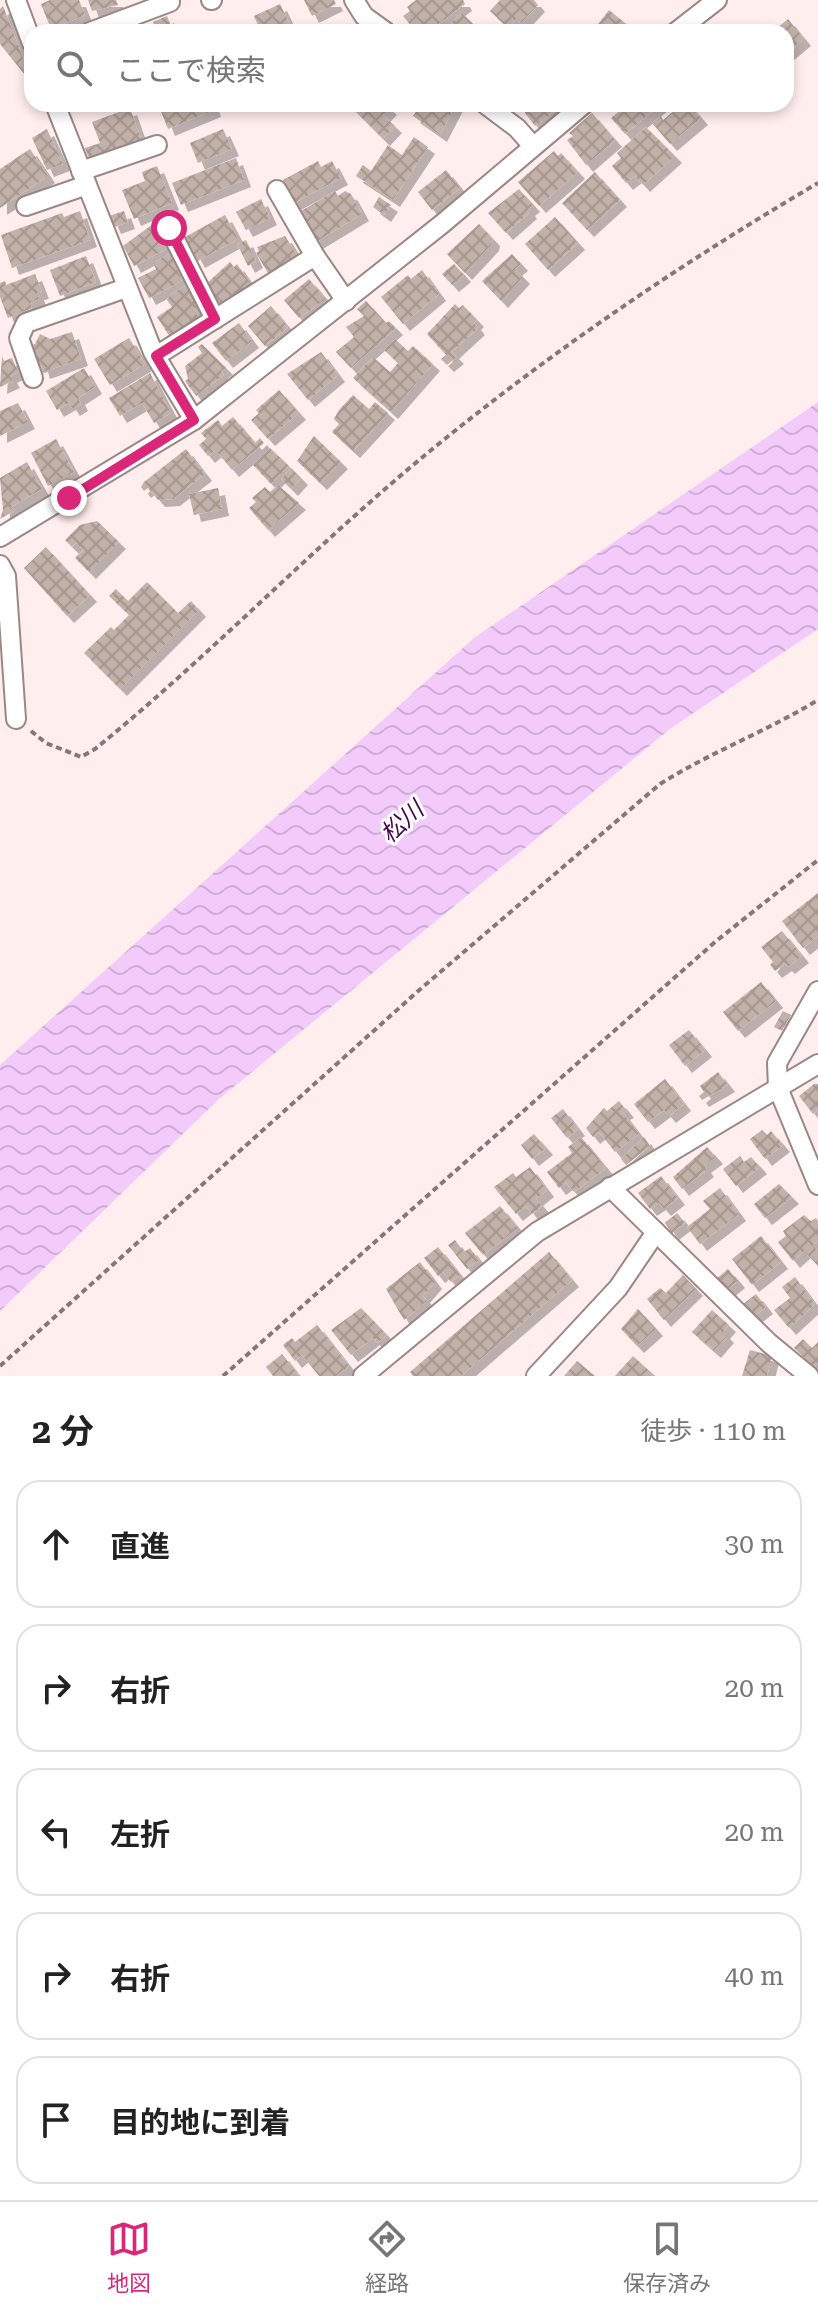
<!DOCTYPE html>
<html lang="ja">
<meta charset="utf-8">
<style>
body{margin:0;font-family:"Roboto Serif","Noto Sans JP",serif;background:#f2f2f2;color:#222}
.stop{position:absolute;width:24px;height:24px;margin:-18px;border:6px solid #db2777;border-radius:50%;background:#fff}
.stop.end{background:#db2777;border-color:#fff;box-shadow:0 2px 8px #0008}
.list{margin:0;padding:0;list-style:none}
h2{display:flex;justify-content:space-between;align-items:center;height:104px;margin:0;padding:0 32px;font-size:34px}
h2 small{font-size:26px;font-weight:400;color:#767676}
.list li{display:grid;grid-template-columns:52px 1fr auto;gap:24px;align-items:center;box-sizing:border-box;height:128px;margin:0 16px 16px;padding:0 16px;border:2px solid #e0e0e0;border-radius:24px}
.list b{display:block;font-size:30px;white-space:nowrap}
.list em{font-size:26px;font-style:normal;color:#767676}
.icon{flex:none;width:44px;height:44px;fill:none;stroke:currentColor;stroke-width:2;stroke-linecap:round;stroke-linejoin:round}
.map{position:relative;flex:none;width:818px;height:1376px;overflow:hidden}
.search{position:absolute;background:#fff;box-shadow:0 4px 12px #0003;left:24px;right:24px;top:24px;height:88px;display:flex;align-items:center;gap:20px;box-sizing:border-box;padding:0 28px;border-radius:24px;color:#767676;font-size:30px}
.sheet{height:824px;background:#fff}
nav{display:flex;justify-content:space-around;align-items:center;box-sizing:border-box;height:112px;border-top:2px solid #e0e0e0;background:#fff;font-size:22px;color:#767676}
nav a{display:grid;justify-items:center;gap:4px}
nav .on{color:#db2777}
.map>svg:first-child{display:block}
.water{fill:url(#water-waves)}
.building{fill:url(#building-cross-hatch);filter:url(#shadow)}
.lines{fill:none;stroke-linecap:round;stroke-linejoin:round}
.street-casing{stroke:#9a8786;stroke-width:22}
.path{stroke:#837777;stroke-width:4;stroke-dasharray:6 4;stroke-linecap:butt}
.street{stroke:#fff;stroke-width:18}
.route{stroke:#db2777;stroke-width:10}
.labels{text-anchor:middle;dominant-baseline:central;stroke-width:6;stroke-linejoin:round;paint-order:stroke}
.water-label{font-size:24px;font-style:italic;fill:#450850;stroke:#fff}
</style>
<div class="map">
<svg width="818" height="1376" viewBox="0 0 818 1376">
<defs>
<pattern id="water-waves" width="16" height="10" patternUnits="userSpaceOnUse" patternTransform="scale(2)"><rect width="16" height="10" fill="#f3cbfb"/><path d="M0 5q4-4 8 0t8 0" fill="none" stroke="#d0add6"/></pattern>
<pattern id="building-cross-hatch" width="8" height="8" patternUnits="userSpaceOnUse" patternTransform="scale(2)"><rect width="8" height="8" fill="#c2b1a8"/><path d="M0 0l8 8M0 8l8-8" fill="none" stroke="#a69790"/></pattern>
<filter id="shadow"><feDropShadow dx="7" dy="7" stdDeviation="0" flood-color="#0004"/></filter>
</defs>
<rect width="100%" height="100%" fill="#ffeeed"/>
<polygon class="water" points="818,402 818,629 670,729 219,1099 0,1311 0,1065 474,638"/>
<g class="building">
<polygon points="50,0 79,0 85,15 51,29 41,4"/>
<polygon points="88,0 116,0 118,5 92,11"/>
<polygon points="304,0 334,0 336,4 312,16"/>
<polygon points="416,0 463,0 465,4 428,32 416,32 403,16 410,11 407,7"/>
<polygon points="500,0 534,0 538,5 521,23 516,19 508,28 490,11"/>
<polygon points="280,4 290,25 276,32 261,32 254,16"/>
<polygon points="3,6 29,73 25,75 0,44 0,9"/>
<polygon points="609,10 630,27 626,32 592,32"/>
<polygon points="462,13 481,32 460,32 451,23"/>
<polygon points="167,16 173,31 158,32 153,22"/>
<polygon points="788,19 804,39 786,54 786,32 772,32"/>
<polygon points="158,104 212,104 214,110 168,129"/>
<polygon points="348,104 385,104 390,108 383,115 395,126 383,139"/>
<polygon points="417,104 456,104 440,135 413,116 420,106"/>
<polygon points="528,104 564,104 535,126 522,109"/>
<polygon points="620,104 661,104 625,134 611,118 623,108"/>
<polygon points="682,104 689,104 701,118 670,144 652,123 661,116 663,120"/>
<polygon points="130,108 141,139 89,158 85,148 100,143 92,122"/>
<polygon points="592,113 615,140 586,165 567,140 573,136 569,133"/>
<polygon points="646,127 675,156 643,185 635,176 626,183 612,166 621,158 617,153"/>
<polygon points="47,129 63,164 47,170 32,138"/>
<polygon points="223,129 232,149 198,163 190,143"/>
<polygon points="414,137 428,147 393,200 356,176 363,165 371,171 388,145 402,155"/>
<polygon points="30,149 48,176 0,208 0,169"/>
<polygon points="554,151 558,156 561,153 578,172 539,206 518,182"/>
<polygon points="236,158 244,180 181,205 172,183"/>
<polygon points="318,161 321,167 332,161 341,178 292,204 283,180"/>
<polygon points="157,166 172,203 134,219 122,190 145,181 142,172"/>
<polygon points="446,170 460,188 432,210 418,192"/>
<polygon points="595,172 620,200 587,230 562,203"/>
<polygon points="519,189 533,205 528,209 530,212 506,233 488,213"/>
<polygon points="335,191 338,196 345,191 351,194 362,214 316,242 301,211"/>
<polygon points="379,197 391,205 384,215 373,207"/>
<polygon points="261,199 270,218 246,230 236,212"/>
<polygon points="80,211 90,240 12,268 1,235 62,213 64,217"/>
<polygon points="124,211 128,222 114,227 109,216"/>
<polygon points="225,215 238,239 198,261 185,237"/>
<polygon points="555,217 578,243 548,270 525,244"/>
<polygon points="153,224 166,249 134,266 123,246"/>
<polygon points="479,224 493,239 492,244 465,273 447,254"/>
<polygon points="285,236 297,255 268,273 256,253 259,251 257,247"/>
<polygon points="246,240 256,261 248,266 237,244"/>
<polygon points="171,253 182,281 149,298 138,278 156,269 153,263"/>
<polygon points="512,254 521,264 515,269 523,277 501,301 482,281"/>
<polygon points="86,256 96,282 60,296 50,270"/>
<polygon points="230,262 234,267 237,264 251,284 237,297 220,304 206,284"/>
<polygon points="454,264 464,275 452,285 442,274"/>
<polygon points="422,270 439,294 403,324 381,297 408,275 411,279"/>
<polygon points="35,274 42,292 37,293 39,299 30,303 32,308 8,318 0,297 0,283 5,281 6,285"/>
<polygon points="309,279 326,299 299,318 284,300"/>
<polygon points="186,285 200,306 194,309 199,317 170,337 157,317 172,307 167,300 170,295"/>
<polygon points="366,301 386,323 389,321 396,328 351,368 336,352 354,337 346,327 364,316 357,309"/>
<polygon points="455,304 459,308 463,305 477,320 474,323 478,328 452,352 457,357 447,365 441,359 446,355 427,334"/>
<polygon points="271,306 288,327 265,346 248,326"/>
<polygon points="239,323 252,341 226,361 212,343"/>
<polygon points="72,332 81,359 43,372 41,365 36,366 29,346 35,344 40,334 50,339"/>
<polygon points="129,338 145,364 110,385 94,359"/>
<polygon points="395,339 408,351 413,346 433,364 391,412 353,378 373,357 390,372 398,363 384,350"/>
<polygon points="202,344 226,368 221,371 224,375 196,396 185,381 188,379 185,366 202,353 198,347"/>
<polygon points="321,352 338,375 308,400 287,374"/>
<polygon points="2,356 4,361 12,358 18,372 10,376 13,381 0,387"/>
<polygon points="84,368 95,387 78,398 81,404 73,409 69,403 57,410 46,391"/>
<polygon points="150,373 171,413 154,423 142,403 120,416 109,398"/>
<polygon points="279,390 299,413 268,439 251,420 259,413 256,410"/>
<polygon points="353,395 369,409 375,402 388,413 353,451 332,432 339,424 334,419 339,410"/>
<polygon points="18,403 28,422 0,436 0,411"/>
<polygon points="233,417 255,443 260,438 264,443 232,470 219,454 214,451 208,456 199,445 206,439 201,433 218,420 222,426"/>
<polygon points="314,436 341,462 320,483 297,461"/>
<polygon points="56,439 74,472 48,486 31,453"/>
<polygon points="270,448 289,466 271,484 253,465"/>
<polygon points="186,449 205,474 173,499 158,500 148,488 144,491 141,487 144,482"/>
<polygon points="27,462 42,489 11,507 14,511 0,519 3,510 0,478"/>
<polygon points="291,468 301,478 291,489 281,479"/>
<polygon points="278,485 299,503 268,530 249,508 256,502 252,498 265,487 270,492"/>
<polygon points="218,488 222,509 194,515 189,494"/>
<polygon points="97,521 119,542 89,572 75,558 83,550 76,543 72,547 65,540 80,525"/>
<polygon points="46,547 90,595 67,616 24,568"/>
<polygon points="147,582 178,613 191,601 199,610 120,689 84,653 111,627 114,630 129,615 109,596 116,589 128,601"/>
<polygon points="818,893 818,936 803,948 782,921"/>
<polygon points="782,931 802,956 788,967 785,964 775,971 770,965 773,962 761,947"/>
<polygon points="761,982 776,1001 738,1031 723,1012"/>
<polygon points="783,1011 791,1015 782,1031 774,1027"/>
<polygon points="689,1030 705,1050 685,1066 669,1045"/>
<polygon points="718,1072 728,1085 702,1100 699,1096 704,1092 700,1086"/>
<polygon points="665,1079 684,1104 669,1116 664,1110 648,1122 634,1104"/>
<polygon points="814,1084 818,1084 818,1110 813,1114 799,1096"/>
<polygon points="619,1101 627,1111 623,1113 639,1134 615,1152 599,1132 593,1137 586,1128 604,1108 607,1111"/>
<polygon points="563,1109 578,1129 567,1138 551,1118"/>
<polygon points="762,1130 767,1135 771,1131 783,1145 765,1159 750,1139"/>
<polygon points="534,1134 546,1148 532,1159 521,1145"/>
<polygon points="581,1137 606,1168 574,1192 566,1183 559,1188 547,1172 572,1153 568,1147"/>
<polygon points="644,1137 650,1146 626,1165 621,1159"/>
<polygon points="707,1147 716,1157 704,1166 707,1170 682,1189 673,1177"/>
<polygon points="740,1156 744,1162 751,1157 760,1167 736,1186 723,1169"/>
<polygon points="530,1167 547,1190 536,1199 542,1206 532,1214 526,1206 516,1214 494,1187 513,1173 516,1177"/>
<polygon points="661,1176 678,1198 664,1209 659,1203 650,1209 638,1193"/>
<polygon points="779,1184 792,1197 765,1218 754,1204"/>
<polygon points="720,1188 739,1214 700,1244 687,1227 710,1209 703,1201"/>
<polygon points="500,1206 518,1228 483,1255 465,1233"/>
<polygon points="677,1213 685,1223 672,1233 665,1223"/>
<polygon points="804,1215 811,1221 816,1218 818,1221 818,1241 813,1245 818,1252 818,1266 804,1251 793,1261 778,1242 786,1236 783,1231"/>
<polygon points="761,1236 781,1262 752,1285 732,1259"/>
<polygon points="455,1240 464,1252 470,1248 479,1260 467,1269 448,1245"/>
<polygon points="438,1247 460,1275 451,1282 443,1272 438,1276 424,1258"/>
<polygon points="549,1252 572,1280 461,1376 413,1376 410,1372"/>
<polygon points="420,1262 435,1282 423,1296 427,1301 404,1320 386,1289"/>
<polygon points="728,1269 738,1281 726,1291 716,1279"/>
<polygon points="683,1275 696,1289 664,1320 647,1299 660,1288 666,1293"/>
<polygon points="795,1277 815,1304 789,1328 774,1310 790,1298 782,1287"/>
<polygon points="756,1294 766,1307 752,1318 742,1305"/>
<polygon points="361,1308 387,1335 377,1343 373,1338 351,1355 331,1330"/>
<polygon points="638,1309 656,1329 637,1346 621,1329"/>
<polygon points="712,1310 729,1325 723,1332 727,1336 714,1351 692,1332"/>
<polygon points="317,1325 349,1366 336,1376 319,1376 302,1355 295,1361 283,1345 292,1338 295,1342"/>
<polygon points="803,1339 812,1348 818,1342 818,1363 814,1367 794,1348"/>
<polygon points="750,1350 772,1356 767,1376 742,1376"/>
<polygon points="282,1354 299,1376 273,1376 266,1367"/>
<polygon points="633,1356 655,1376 615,1376"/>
<polygon points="577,1361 595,1376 564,1376"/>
</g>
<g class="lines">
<defs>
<g id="street">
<polyline points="16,0 32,43"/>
<polyline points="211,0 212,0"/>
<polyline points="354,0 364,16 386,32"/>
<polyline points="90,32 170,2"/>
<polyline points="676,32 717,0"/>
<polyline points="55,104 153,352 194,420"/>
<polyline points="485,104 517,128 532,145"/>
<polyline points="81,171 157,145"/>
<polyline points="277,190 315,256"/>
<polyline points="26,206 87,185"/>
<polyline points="169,228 215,319"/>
<polyline points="156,356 315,256 346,301"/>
<polyline points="33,378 19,338 26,323 126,288"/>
<polyline points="0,537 194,420 442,224 584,104"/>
<polyline points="0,565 6,576 16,719"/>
<polyline points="818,991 777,1063 778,1088 818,1185"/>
<polyline points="610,1187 769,1343 809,1376"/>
<polyline points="363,1376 537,1232 818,1064"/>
<polyline points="536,1376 618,1288 656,1232"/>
</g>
</defs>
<use href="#street" class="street-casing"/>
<g class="path">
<path d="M31 731 46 743 81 757 95 749C211 655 314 546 430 451 552 351 682 263 818 183"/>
<path d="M0 1366 417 992 660 784C711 752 767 731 818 700"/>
<polyline points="223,1376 715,942 818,860"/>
</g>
<use href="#street" class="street"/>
</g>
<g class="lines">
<polyline class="route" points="69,498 194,420 156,356 215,319 169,228"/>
</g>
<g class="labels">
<g class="water-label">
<text transform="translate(402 822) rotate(-42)">松川</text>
</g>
</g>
</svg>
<div class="stop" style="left:169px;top:228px"></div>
<div class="stop end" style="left:69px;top:498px"></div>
<div class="search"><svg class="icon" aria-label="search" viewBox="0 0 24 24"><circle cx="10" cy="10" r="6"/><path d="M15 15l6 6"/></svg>ここで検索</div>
</div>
<section class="sheet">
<h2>2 分<small>徒歩 · 110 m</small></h2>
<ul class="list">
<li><svg class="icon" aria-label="ahead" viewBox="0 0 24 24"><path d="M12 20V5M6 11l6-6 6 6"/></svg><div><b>直進</b></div><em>30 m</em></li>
<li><svg class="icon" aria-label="right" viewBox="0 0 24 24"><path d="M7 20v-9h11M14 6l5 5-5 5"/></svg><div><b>右折</b></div><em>20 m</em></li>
<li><svg class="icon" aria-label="left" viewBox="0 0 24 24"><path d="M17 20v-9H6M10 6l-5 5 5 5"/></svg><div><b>左折</b></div><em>20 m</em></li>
<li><svg class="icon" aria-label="right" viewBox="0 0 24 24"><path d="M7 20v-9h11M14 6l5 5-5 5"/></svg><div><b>右折</b></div><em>40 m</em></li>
<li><svg class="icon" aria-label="arrive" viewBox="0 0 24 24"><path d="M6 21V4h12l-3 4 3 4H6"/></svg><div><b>目的地に到着</b></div></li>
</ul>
</section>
<nav>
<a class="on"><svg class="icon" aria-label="map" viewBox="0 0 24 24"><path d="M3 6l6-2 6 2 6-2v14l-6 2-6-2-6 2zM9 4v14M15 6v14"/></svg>地図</a>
<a><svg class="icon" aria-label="directions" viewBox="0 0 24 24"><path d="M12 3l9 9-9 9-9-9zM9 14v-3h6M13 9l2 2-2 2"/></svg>経路</a>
<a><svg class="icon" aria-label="saved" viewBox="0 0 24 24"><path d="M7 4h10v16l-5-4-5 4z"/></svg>保存済み</a>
</nav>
